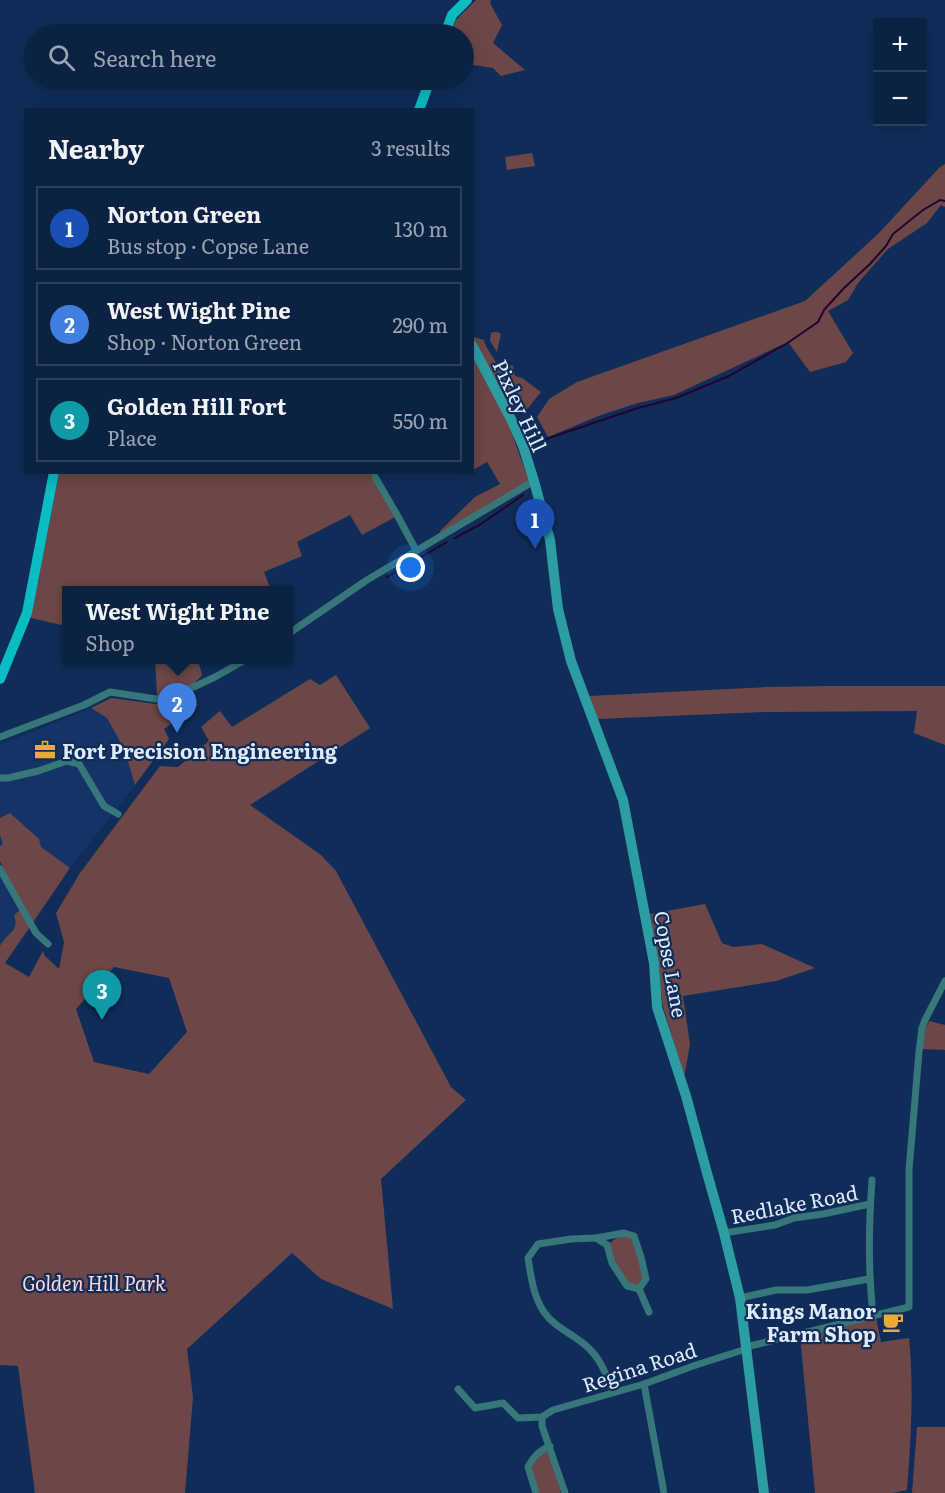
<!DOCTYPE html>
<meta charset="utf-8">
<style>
body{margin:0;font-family:Literata,serif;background:#152a4a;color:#f1f3f6}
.controls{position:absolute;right:18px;top:18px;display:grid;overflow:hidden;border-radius:0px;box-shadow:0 3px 15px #0003}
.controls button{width:54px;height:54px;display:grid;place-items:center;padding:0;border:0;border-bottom:2px solid #2c3f5c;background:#0c2243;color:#f1f3f6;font:30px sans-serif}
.you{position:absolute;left:411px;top:568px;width:21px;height:21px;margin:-15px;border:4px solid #fff;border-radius:50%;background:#1a73e8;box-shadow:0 0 0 9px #1a73e833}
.badge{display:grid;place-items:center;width:39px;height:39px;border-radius:50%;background:#e8ab37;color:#fff;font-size:20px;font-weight:700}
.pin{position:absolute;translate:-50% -50px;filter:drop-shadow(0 2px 3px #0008)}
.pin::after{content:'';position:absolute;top:32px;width:21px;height:18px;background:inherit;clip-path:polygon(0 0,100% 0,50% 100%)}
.popup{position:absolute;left:62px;top:586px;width:231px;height:78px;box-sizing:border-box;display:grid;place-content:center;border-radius:0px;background:#0c2243;filter:drop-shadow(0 2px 4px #0005);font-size:20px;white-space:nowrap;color:#9aa4b2}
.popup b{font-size:22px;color:#f1f3f6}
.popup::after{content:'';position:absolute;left:50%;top:100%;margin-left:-12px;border:12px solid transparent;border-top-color:#0c2243}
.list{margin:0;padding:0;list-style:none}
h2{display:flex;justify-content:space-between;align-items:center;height:78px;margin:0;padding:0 24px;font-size:26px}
h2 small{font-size:20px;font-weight:400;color:#9aa4b2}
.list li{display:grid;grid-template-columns:39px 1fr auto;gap:18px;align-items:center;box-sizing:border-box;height:84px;margin:0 12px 12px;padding:0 12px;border:2px solid #2c3f5c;border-radius:0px}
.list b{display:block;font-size:22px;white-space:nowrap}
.list p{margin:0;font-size:20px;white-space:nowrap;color:#9aa4b2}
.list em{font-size:20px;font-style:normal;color:#9aa4b2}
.icon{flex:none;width:33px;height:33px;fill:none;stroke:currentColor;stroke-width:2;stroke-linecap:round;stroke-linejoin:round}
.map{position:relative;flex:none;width:945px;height:1493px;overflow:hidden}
.search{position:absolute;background:#0c2243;box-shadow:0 3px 15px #0003;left:24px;top:24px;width:450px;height:66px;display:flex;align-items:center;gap:15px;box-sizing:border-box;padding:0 21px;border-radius:33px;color:#9aa4b2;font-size:22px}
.panel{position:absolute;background:#0c2243;box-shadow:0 3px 15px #0003;left:24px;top:108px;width:450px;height:366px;border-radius:0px}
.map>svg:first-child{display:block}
.built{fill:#143467}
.green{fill:#6d4747;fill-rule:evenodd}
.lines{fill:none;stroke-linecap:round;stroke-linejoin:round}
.stream{stroke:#24032c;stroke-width:2}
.street{stroke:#377679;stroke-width:7}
.secondary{stroke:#2c9ea3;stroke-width:10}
.primary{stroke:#0abdc3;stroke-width:10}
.labels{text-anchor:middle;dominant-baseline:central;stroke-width:4.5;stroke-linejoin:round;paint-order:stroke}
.street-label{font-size:20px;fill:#dfeafc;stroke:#102d59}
.poi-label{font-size:20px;font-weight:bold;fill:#dfeafc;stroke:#102d59;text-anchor:start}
.park-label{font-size:20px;font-style:italic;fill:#fed6d5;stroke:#102d59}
</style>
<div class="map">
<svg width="945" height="1493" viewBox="0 0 945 1493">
<rect width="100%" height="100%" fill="#102d59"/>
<polygon class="built" points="91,708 107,718 124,749 135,785 70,868 26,934 0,963 0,745"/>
<g class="green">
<polygon points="476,0 491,0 490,3 502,25 493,43 525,70 501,76 493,68 467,64 464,65 464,34 451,34 456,20"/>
<polygon points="532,153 535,166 507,170 505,157"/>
<polygon points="945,164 945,207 941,205 927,223 888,249 858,283 848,300 828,311 853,353 846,362 810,372 788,342 674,395 638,403 601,415 548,437 537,417 549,399 577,382 805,301 878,234 940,167"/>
<path d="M473 322 474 328V337L484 340C486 349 492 354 496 363H505L513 366 515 376 522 378 541 392 524 413 514 414 507 420 530 484 442 535 440 531 475 497 500 484 487 462 473 470Z"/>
<polygon points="494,332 497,332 501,334 497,352 490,341 491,333"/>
<polygon points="59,473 375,473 371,476 397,516 362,535 350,515 297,542 302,556 264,572 271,590 66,590 66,626 31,618"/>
<path d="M155 660H198L202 675C190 690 175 693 157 695Z"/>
<path d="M336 675 370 728 250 805 321 855 336 871 451 1087 466 1100 381 1179 393 1309 321 1279 292 1253 187 1349 193 1397 185 1493H35L18 1366 0 1365V946C7 932 20 932 14 915L25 906 10 882 0 861V846L3 844 0 835V818L10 813 39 839 41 847 70 868 5 963 29 977 43 951 45 956 59 969 64 942 56 913 80 873 160 766 178 767 209 741 201 727 220 711 232 727 310 679 320 685ZM114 967 169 978 187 1032 149 1074 94 1062 76 1009Z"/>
<polygon points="830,686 945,686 945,745 914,733 917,711 767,712 597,719 589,696 767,687"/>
<polygon points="192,695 198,705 164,729 169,739 135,785 124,749 107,718 91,708 111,698 156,704"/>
<polygon points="705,904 722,943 733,947 762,944 815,968 776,981 683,996 690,1045 684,1077 662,1003 659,963 650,914"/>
<polygon points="929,1021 945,1025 945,1050 922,1049 925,1030"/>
<polygon points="624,1233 634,1236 646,1279 639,1289 627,1286 607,1245"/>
<path d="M876 1318 881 1342 909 1338C914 1389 911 1439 907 1490L892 1493H815L800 1336Z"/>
<polygon points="917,1427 945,1427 945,1493 912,1493"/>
<polygon points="543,1451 549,1453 561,1493 539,1493 531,1466"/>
</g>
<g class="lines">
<g class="stream">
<polyline points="534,445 549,438 638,408 676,398 729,376 786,344 818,322 824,310 844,288 870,264 886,246 893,234 923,210 940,200 945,201"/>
<polyline points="455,538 481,524 523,495"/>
<polyline points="387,577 447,542"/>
</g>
<g class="street">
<polyline points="375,477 396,513 416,550"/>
<polyline points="288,634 367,580 534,481"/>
<polyline points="0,737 84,705 110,692 156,699 172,697 215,677 245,660"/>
<polyline points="0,778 8,778 38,771 67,761 79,764 104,806 118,814"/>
<polyline points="0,869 36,933 48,944"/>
<path d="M872 1180C869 1221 868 1263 872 1304"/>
<polyline points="724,1233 775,1225 794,1218 823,1214 870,1204"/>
<polyline points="596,1238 624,1233 634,1236 641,1257 646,1279 639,1289"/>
<polyline points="639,1289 649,1312"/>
<polyline points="740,1298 776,1290 807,1290 869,1279"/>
<polyline points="746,1347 909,1307 909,1170 919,1052 922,1028 925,1020 945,981"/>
<polyline points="644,1384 664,1493"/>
<polyline points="458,1389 475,1408 503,1403 518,1418 542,1417 553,1410 644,1384 696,1365 746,1349"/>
<path d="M613 1392C605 1372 601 1358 584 1344 571 1333 554 1327 544 1312 533 1296 531 1276 528 1258L538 1244 571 1239 596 1238 607 1245 612 1263 627 1286 639 1289"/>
<polyline points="542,1417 542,1426 565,1493"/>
<path d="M536 1493 528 1467C534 1456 539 1451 550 1446"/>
</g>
<polyline class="secondary" points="472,345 511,419 523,446 534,481 550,540 558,609 571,661 623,800 654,963 657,1007 686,1096 707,1173 724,1233 740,1298 764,1493"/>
<g class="primary">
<polyline points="445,34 452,15 467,0"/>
<polyline points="419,110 430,80"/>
<polyline points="0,679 27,613 54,472"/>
</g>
</g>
<defs>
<symbol id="office-bare" viewBox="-9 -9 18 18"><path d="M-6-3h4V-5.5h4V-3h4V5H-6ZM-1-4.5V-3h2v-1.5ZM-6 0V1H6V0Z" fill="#e8ab37" stroke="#102d59" stroke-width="2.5" paint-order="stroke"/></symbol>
<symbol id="cafe-bare" viewBox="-9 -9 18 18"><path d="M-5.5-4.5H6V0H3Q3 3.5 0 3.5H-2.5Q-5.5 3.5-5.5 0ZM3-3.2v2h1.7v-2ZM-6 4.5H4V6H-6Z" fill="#e8ab37" stroke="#102d59" stroke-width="2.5" paint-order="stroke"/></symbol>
</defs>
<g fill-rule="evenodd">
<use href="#office-bare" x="30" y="735" width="30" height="30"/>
<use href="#cafe-bare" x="878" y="1307" width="30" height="30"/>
</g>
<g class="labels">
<g class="street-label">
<text transform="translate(521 405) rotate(65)">Pixley Hill</text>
<text transform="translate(672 964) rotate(80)">Copse Lane</text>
<text transform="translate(794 1203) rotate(-11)">Redlake Road</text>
<text transform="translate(639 1366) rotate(-18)">Regina Road</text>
</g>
<g class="poi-label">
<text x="62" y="750">Fort Precision Engineering</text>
<text x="876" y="1310" text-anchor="end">Kings Manor<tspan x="876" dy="23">Farm Shop</tspan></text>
</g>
<g class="park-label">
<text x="94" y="1282">Golden Hill Park</text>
</g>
</g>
</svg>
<div class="controls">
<button>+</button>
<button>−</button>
</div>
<div class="you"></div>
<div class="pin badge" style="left:535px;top:549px;background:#1a4fb4">1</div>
<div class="pin badge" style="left:177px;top:733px;background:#3f7fe0">2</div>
<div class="popup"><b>West Wight Pine</b>Shop</div>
<div class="pin badge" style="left:102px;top:1020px;background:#0f9aa8">3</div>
<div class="search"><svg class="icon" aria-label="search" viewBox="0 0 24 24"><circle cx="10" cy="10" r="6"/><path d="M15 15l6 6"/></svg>Search here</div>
<section class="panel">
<h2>Nearby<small>3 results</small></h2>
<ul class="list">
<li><span class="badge" style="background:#1a4fb4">1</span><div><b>Norton Green</b><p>Bus stop · Copse Lane</p></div><em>130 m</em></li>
<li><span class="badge" style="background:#3f7fe0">2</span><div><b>West Wight Pine</b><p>Shop · Norton Green</p></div><em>290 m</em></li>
<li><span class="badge" style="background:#0f9aa8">3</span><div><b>Golden Hill Fort</b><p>Place</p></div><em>550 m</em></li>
</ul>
</section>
</div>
